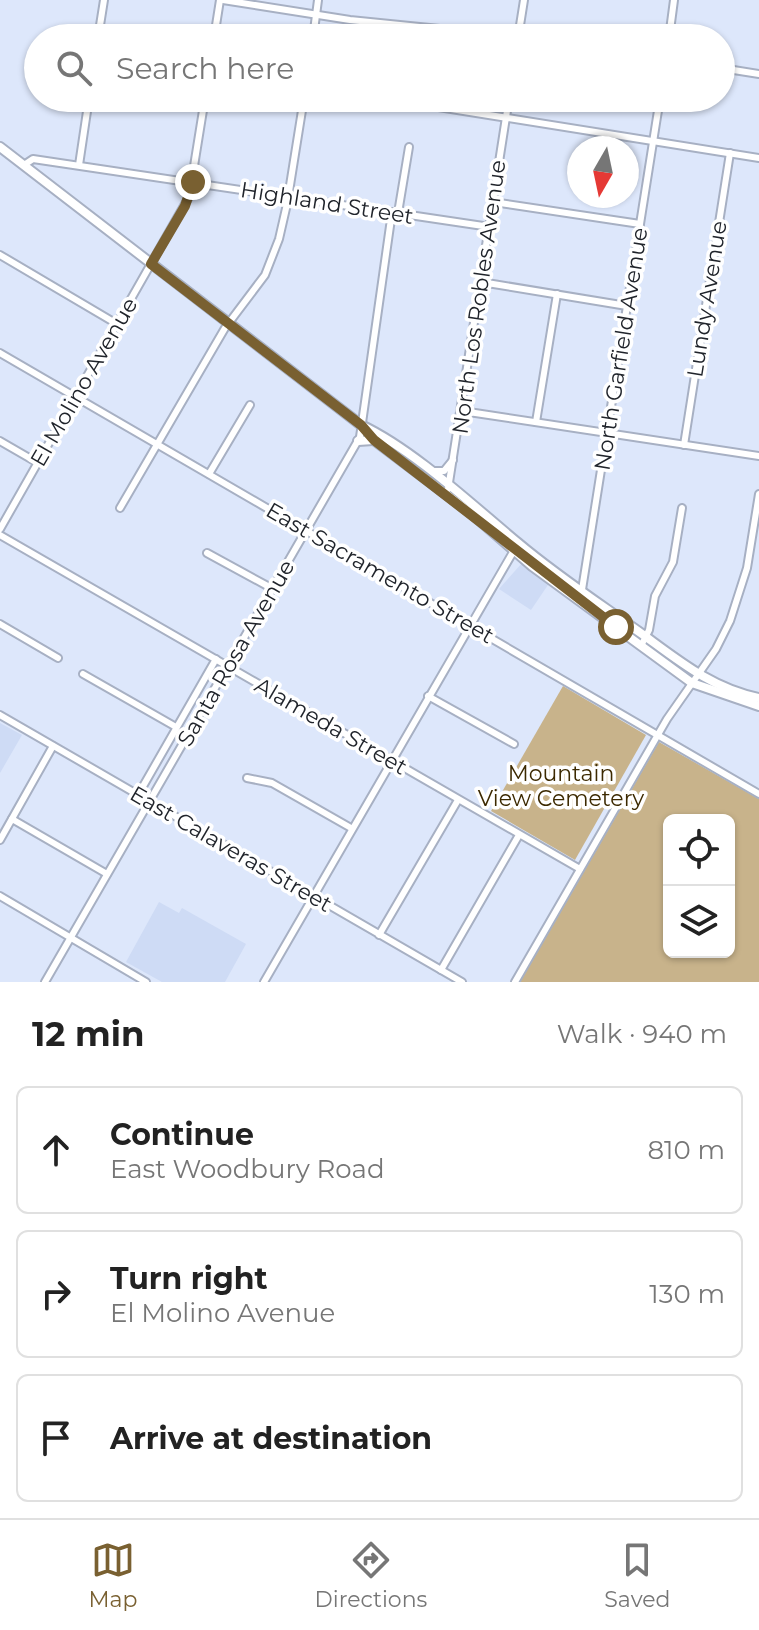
<!DOCTYPE html>
<meta charset="utf-8">
<style>
body{margin:0;font-family:Montserrat,sans-serif;background:#f2f2f2;color:#222}
.controls{position:absolute;right:24px;bottom:24px;display:grid;overflow:hidden;border-radius:12px;box-shadow:0 2px 6px #0004}
.controls button{width:72px;height:72px;display:grid;place-items:center;padding:0;border:0;border-bottom:2px solid #e0e0e0;background:#fff;color:#222;font:40px sans-serif}
.compass{position:absolute;left:567px;top:136px;width:72px;height:72px;border-radius:50%;background:#fff;box-shadow:0 2px 6px #0004;rotate:189deg}
.stop{position:absolute;width:24px;height:24px;margin:-18px;border:6px solid #796031;border-radius:50%;background:#fff}
.stop.end{background:#796031;border-color:#fff;box-shadow:0 2px 8px #0008}
.list{margin:0;padding:0;list-style:none}
h2{display:flex;justify-content:space-between;align-items:center;height:104px;margin:0;padding:0 32px;font-size:34px}
h2 small{font-size:26px;font-weight:400;color:#767676}
.list li{display:grid;grid-template-columns:52px 1fr auto;gap:24px;align-items:center;box-sizing:border-box;height:128px;margin:0 16px 16px;padding:0 16px;border:2px solid #e0e0e0;border-radius:12px}
.list b{display:block;font-size:30px;white-space:nowrap}
.list p{margin:0;font-size:26px;white-space:nowrap;color:#767676}
.list em{font-size:26px;font-style:normal;color:#767676}
.icon{flex:none;width:44px;height:44px;fill:none;stroke:currentColor;stroke-width:2;stroke-linecap:round;stroke-linejoin:round}
.map{position:relative;flex:none;width:759px;height:982px;overflow:hidden}
.search{position:absolute;background:#fff;box-shadow:0 2px 6px #0004;left:24px;right:24px;top:24px;height:88px;display:flex;align-items:center;gap:20px;box-sizing:border-box;padding:0 28px;border-radius:44px;color:#767676;font-size:30px}
.sheet{height:536px;background:#fff}
nav{display:flex;justify-content:space-around;align-items:center;box-sizing:border-box;height:112px;border-top:2px solid #e0e0e0;background:#fff;font-size:22px;color:#767676}
nav a{display:grid;justify-items:center;gap:4px}
nav .on{color:#796031}
.map>svg:first-child{display:block}
.built{fill:#cedbf5}
.green{fill:#c8b38b;fill-rule:evenodd}
.lines{fill:none;stroke-linecap:round;stroke-linejoin:round}
.minor-casing{stroke:#a7b0c3;stroke-width:10}
.major-casing{stroke:#a7b0c3;stroke-width:12}
.minor{stroke:#fff;stroke-width:6}
.major{stroke:#fff;stroke-width:8}
.route{stroke:#796031;stroke-width:10}
.labels{text-anchor:middle;dominant-baseline:central;stroke-width:7;stroke-linejoin:round;paint-order:stroke}
.street-label{font-size:22px;fill:#20242b;stroke:#fff}
.park-label{font-size:22px;fill:#3c2900;stroke:#fff}
</style>
<div class="map">
<svg width="759" height="982" viewBox="0 0 759 982">
<rect width="100%" height="100%" fill="#dde7fb"/>
<g class="built">
<polygon points="522,563 550,582 531,610 499,589"/>
<polygon points="0,723 22,735 0,773"/>
<polygon points="159,902 179,913 182,908 246,944 225,982 162,982 126,962"/>
</g>
<g class="green">
<polygon points="563,686 646,735 575,860 491,811"/>
<path d="M659 742 759 799V982H520ZM669 820H729V952H669Z"/>
</g>
<g class="lines">
<defs>
<g id="minor">
<polyline points="223,0 350,20 529,38"/>
<polyline points="98,38 104,0"/>
<polyline points="214,38 220,0"/>
<polyline points="313,38 318,0"/>
<polyline points="518,38 524,0"/>
<polyline points="669,38 674,0"/>
<polyline points="721,68 759,74"/>
<polyline points="382,98 759,158"/>
<polyline points="24,165 33,159 490,227"/>
<polyline points="79,165 89,98"/>
<polyline points="493,202 640,224"/>
<polyline points="398,213 409,147"/>
<polyline points="0,255 117,324"/>
<polyline points="481,282 627,306"/>
<polyline points="0,353 759,794"/>
<polyline points="462,411 759,456"/>
<polyline points="536,422 557,294"/>
<polyline points="0,441 38,463"/>
<polyline points="684,445 730,153"/>
<polyline points="434,471 444,471 453,460"/>
<polyline points="209,474 250,405"/>
<polyline points="448,489 509,98"/>
<polyline points="120,508 225,328 265,275 279,239 287,204 304,98"/>
<polyline points="0,529 189,197 205,98"/>
<polyline points="0,535 580,869"/>
<polyline points="207,553 273,589"/>
<polyline points="581,596 660,98"/>
<polyline points="0,624 58,658"/>
<polyline points="641,646 649,630 655,596 673,562 682,508"/>
<polyline points="83,674 176,727"/>
<polyline points="428,696 514,744"/>
<polyline points="0,715 462,982"/>
<polyline points="247,778 272,783 351,828"/>
<polyline points="138,795 216,659"/>
<polyline points="12,819 107,874"/>
<polyline points="0,840 53,746"/>
<polyline points="0,896 146,982"/>
<polyline points="379,935 458,800"/>
<polyline points="441,970 519,835"/>
<polyline points="45,982 360,437 392,212"/>
<polyline points="264,982 516,547"/>
<polyline points="515,982 667,719 716,649 730,621 747,568 759,494"/>
</g>
<g id="major">
<path d="M0 147 361 425C414 450 472 505 518 543 557 576 600 604 642 634 679 661 713 689 759 698"/>
<polyline points="364,428 374,440 471,513 532,566 692,683 759,706"/>
<polyline points="358,441 373,440"/>
</g>
</defs>
<use href="#minor" class="minor-casing"/>
<use href="#major" class="major-casing"/>
<use href="#minor" class="minor"/>
<use href="#major" class="major"/>
</g>
<g class="lines">
<path class="route" d="M193 182 185 206 151 264 361 425 374 440C455 502 535 565 616 627"/>
</g>
<g class="labels">
<g class="street-label">
<text transform="translate(327 203) rotate(9)">Highland Street</text>
<text transform="translate(479 297) rotate(-82)">North Los Robles Avenue</text>
<text transform="translate(707 299) rotate(-81)">Lundy Avenue</text>
<text transform="translate(621 349) rotate(-81)">North Garfield Avenue</text>
<text transform="translate(84 382) rotate(-60)">El Molino Avenue</text>
<text transform="translate(380 573) rotate(30)">East Sacramento Street</text>
<text transform="translate(236 653) rotate(-60)">Santa Rosa Avenue</text>
<text transform="translate(331 726) rotate(30)">Alameda Street</text>
<text transform="translate(231 849) rotate(30)">East Calaveras Street</text>
</g>
<g class="park-label">
<text x="561" y="773">Mountain<tspan x="561" dy="25">View Cemetery</tspan></text>
</g>
</g>
</svg>
<div class="controls">
<button><svg class="icon" aria-label="locate" viewBox="0 0 24 24"><circle cx="12" cy="12" r="6"/><path d="M12 2v4M12 18v4M2 12h4M18 12h4"/></svg></button>
<button><svg class="icon" aria-label="layers" viewBox="0 0 24 24"><path d="M12 4l9 5-9 5-9-5zM3 14l9 5 9-5"/></svg></button>
</div>
<svg class="compass" viewBox="-18 -18 36 36"><path d="M0-13l5 13h-10z" fill="#e53935"/><path d="M0 13l5-13h-10z" fill="#767676"/></svg>
<div class="stop" style="left:616px;top:627px"></div>
<div class="stop end" style="left:193px;top:182px"></div>
<div class="search"><svg class="icon" aria-label="search" viewBox="0 0 24 24"><circle cx="10" cy="10" r="6"/><path d="M15 15l6 6"/></svg>Search here</div>
</div>
<section class="sheet">
<h2>12 min<small>Walk · 940 m</small></h2>
<ul class="list">
<li><svg class="icon" aria-label="ahead" viewBox="0 0 24 24"><path d="M12 20V5M6 11l6-6 6 6"/></svg><div><b>Continue</b><p>East Woodbury Road</p></div><em>810 m</em></li>
<li><svg class="icon" aria-label="right" viewBox="0 0 24 24"><path d="M7 20v-9h11M14 6l5 5-5 5"/></svg><div><b>Turn right</b><p>El Molino Avenue</p></div><em>130 m</em></li>
<li><svg class="icon" aria-label="arrive" viewBox="0 0 24 24"><path d="M6 21V4h12l-3 4 3 4H6"/></svg><div><b>Arrive at destination</b></div></li>
</ul>
</section>
<nav>
<a class="on"><svg class="icon" aria-label="map" viewBox="0 0 24 24"><path d="M3 6l6-2 6 2 6-2v14l-6 2-6-2-6 2zM9 4v14M15 6v14"/></svg>Map</a>
<a><svg class="icon" aria-label="directions" viewBox="0 0 24 24"><path d="M12 3l9 9-9 9-9-9zM9 14v-3h6M13 9l2 2-2 2"/></svg>Directions</a>
<a><svg class="icon" aria-label="saved" viewBox="0 0 24 24"><path d="M7 4h10v16l-5-4-5 4z"/></svg>Saved</a>
</nav>
